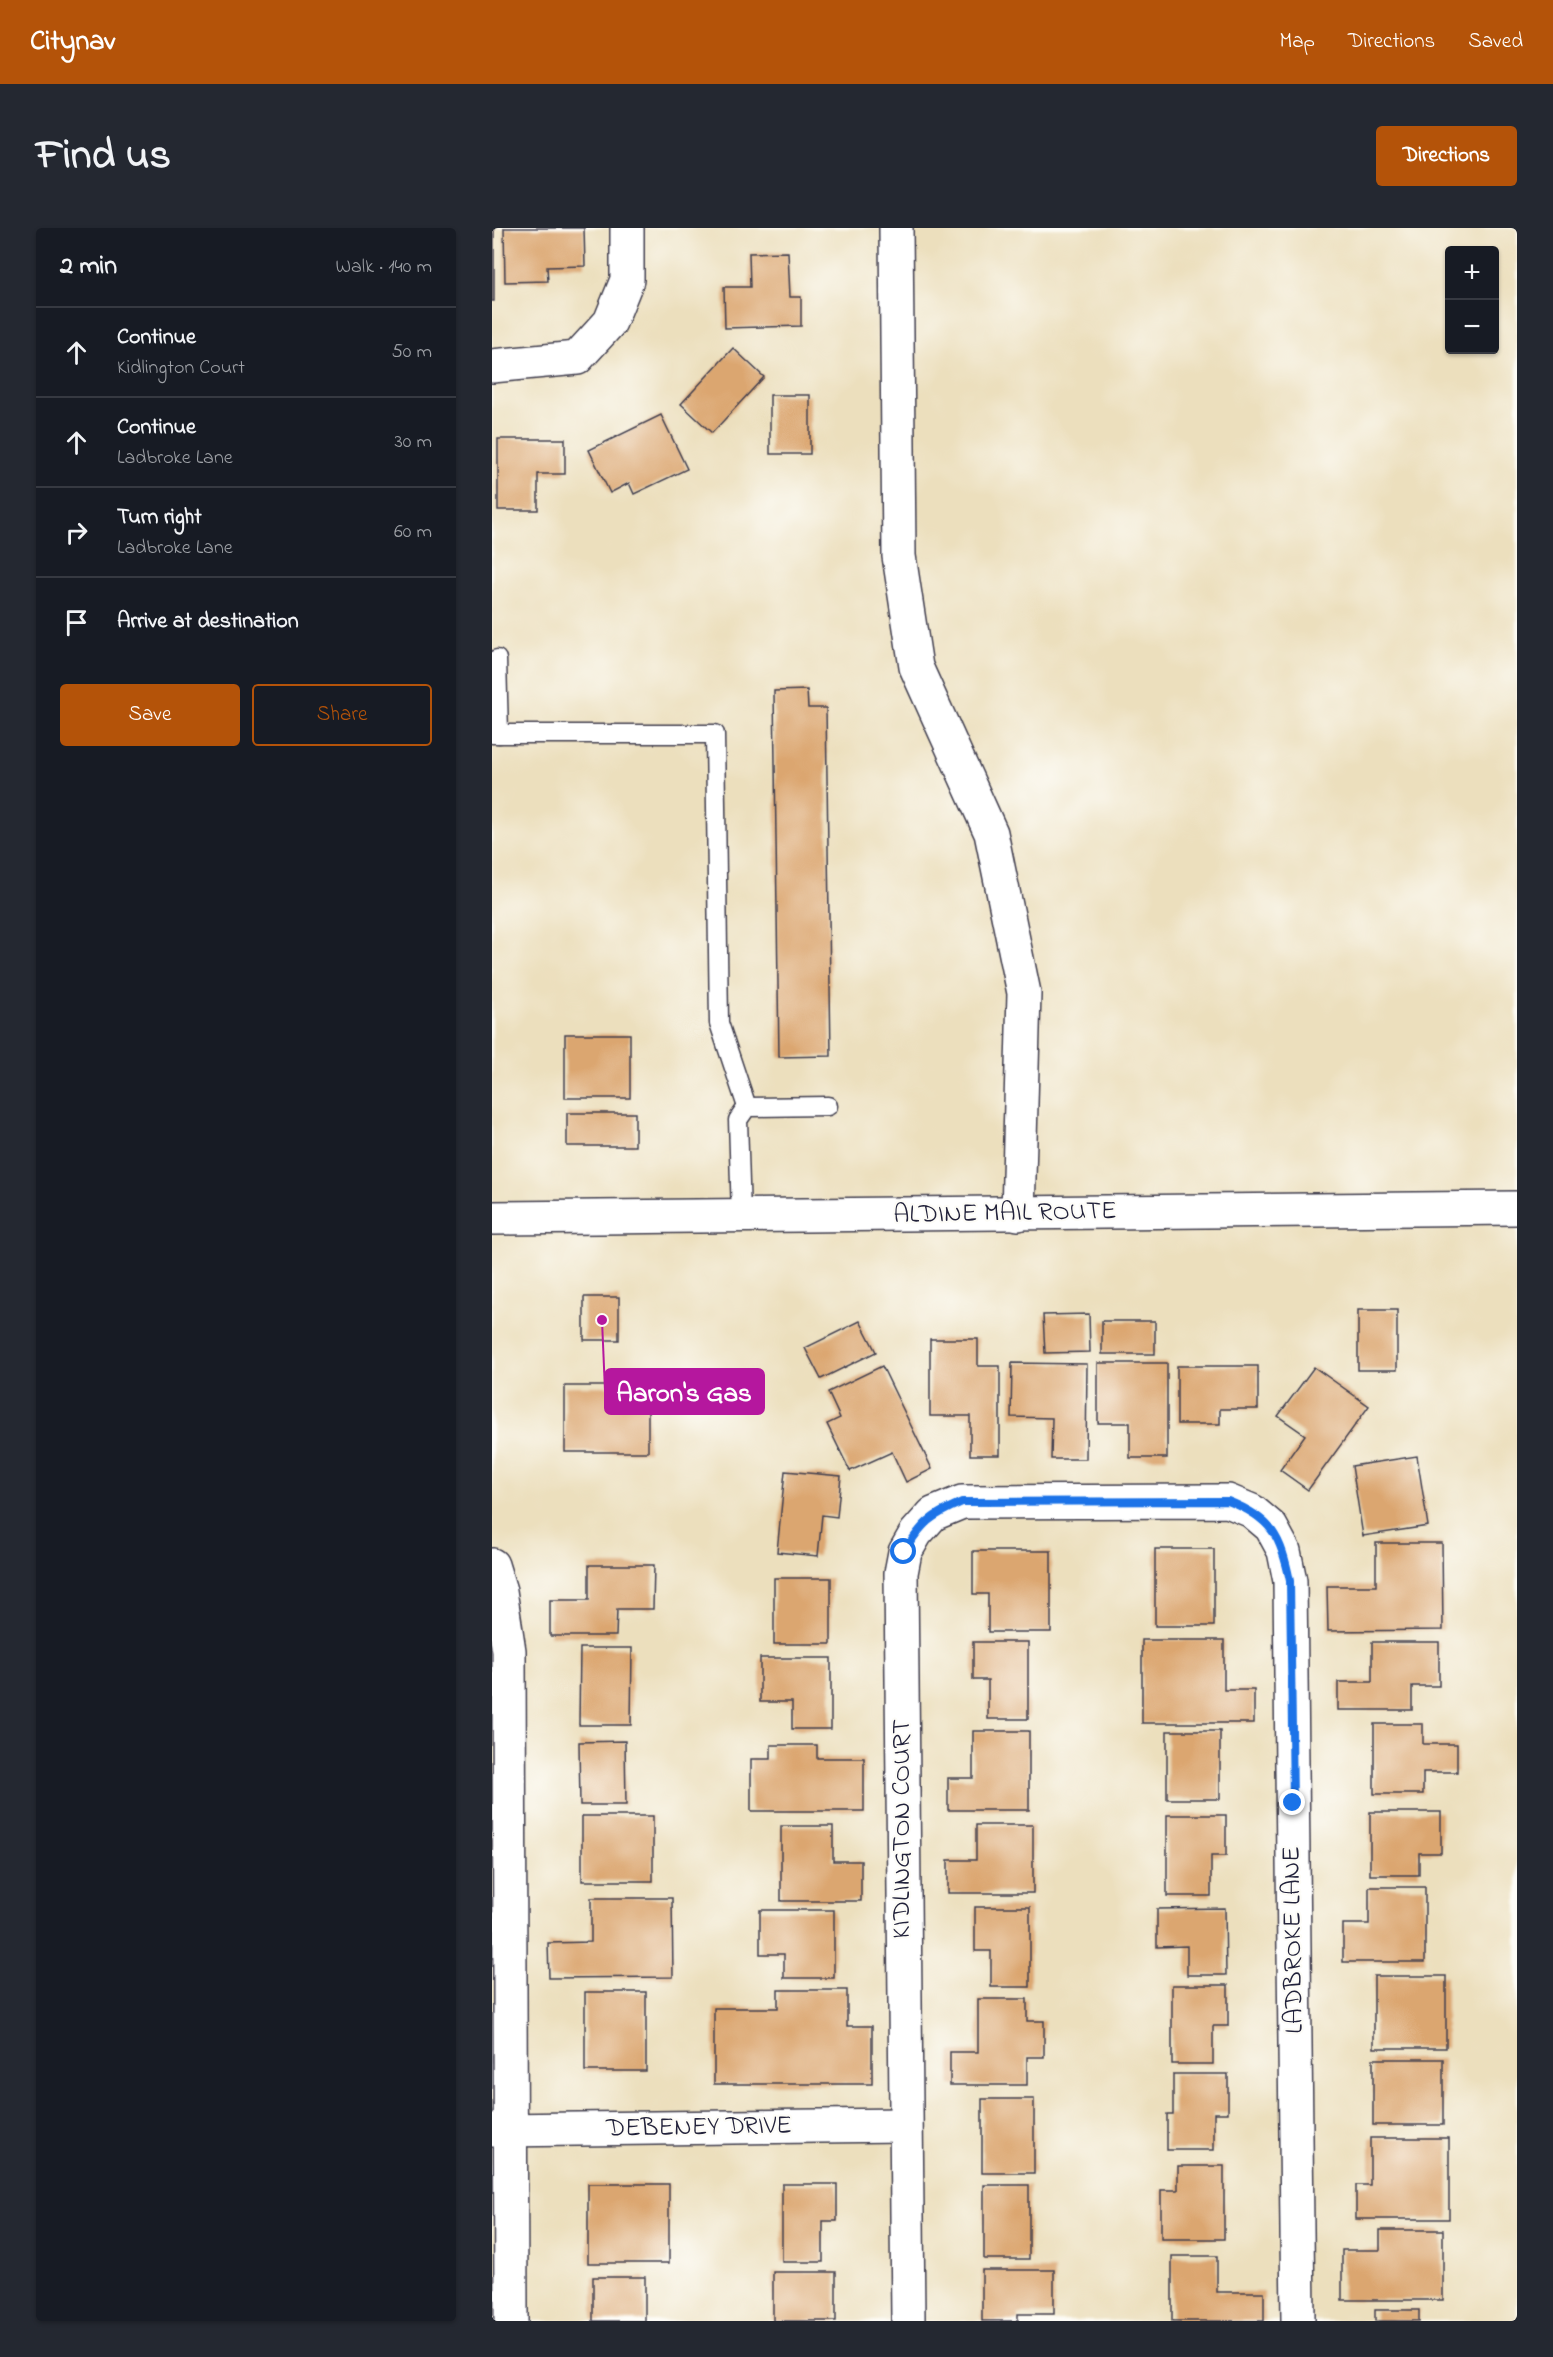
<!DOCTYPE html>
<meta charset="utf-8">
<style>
body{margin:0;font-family:"Indie Flower",sans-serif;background:#242831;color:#f1f3f6}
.controls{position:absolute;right:18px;top:18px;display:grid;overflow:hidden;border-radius:6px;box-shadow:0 2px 4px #0004}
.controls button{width:54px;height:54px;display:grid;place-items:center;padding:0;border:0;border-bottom:2px solid #363941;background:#171b24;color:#f1f3f6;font:30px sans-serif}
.stop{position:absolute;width:18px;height:18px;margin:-14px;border:4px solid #1a73e8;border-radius:50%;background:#fff}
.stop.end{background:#1a73e8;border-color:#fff;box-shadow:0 2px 6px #0008}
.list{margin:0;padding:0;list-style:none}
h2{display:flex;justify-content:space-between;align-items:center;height:78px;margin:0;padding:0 24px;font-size:26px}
h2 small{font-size:20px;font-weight:400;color:#9ea1a6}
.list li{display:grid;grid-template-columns:39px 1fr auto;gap:18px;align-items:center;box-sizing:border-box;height:90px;padding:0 24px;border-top:2px solid #363941}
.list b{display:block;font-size:22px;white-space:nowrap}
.list p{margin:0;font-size:20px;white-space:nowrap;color:#9ea1a6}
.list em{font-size:20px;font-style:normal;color:#9ea1a6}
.actions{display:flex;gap:12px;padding:18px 24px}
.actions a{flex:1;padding:14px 0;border:2px solid #b45309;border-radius:6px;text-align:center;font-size:21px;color:#b45309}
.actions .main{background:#b45309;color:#fff}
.icon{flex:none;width:33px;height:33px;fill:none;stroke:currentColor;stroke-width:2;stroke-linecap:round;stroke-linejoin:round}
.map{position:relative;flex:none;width:1025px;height:2093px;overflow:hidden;border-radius:6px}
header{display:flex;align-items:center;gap:36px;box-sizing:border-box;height:84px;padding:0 30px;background:#b45309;color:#fff}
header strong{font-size:28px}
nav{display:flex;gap:33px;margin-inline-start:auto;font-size:21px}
.intro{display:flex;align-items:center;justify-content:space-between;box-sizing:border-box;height:144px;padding:0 36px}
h1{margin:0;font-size:42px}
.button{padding:15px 27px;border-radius:6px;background:#b45309;color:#fff;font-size:21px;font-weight:700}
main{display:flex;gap:36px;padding:0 36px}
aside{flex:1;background:#171b24;border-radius:6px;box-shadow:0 2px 4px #0004}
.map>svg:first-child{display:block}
.building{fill:#dba670}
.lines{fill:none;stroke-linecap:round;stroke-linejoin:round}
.service-casing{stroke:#403e4e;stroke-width:21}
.minor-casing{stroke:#403e4e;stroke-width:36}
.secondary-casing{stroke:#403e4e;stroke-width:36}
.service{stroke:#fff;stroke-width:18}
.minor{stroke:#fff;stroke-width:33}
.secondary{stroke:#fff;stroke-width:33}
.route{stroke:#1a73e8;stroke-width:8}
.labels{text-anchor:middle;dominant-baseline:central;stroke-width:4.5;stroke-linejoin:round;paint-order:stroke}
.street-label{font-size:26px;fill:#22223b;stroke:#fdfcf7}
.leader{fill:none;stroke:#b5179e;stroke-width:2}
.callout-dot{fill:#b5179e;stroke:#fdfcf7;stroke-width:2}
.callout{fill:#b5179e;stroke:#b5179e;stroke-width:2}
.callout-label{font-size:27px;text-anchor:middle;font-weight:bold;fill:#fff}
</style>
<header>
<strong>Citynav</strong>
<nav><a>Map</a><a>Directions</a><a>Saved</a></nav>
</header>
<div class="intro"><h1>Find us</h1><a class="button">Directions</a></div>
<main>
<aside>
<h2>2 min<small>Walk · 140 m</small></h2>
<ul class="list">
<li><svg class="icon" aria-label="ahead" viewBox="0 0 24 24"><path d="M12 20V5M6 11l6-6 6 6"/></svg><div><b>Continue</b><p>Kidlington Court</p></div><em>50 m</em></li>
<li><svg class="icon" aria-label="ahead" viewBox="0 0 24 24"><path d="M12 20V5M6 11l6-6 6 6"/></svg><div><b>Continue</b><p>Ladbroke Lane</p></div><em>30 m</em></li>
<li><svg class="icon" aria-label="right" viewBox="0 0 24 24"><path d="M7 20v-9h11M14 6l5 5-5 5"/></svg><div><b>Turn right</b><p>Ladbroke Lane</p></div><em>60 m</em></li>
<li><svg class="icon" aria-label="arrive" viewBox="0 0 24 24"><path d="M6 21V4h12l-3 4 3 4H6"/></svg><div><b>Arrive at destination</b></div></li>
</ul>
<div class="actions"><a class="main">Save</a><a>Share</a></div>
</aside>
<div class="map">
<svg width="1025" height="2093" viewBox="0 0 1025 2093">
<rect width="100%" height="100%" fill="#fdfcf7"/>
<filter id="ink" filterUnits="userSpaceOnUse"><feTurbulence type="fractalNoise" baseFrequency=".0167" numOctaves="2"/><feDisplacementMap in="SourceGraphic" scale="12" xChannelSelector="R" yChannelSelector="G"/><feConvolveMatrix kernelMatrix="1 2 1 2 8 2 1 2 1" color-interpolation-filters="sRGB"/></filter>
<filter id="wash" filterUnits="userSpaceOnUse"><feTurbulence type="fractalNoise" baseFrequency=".008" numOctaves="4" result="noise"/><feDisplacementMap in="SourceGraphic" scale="24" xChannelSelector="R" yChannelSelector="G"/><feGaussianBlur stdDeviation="1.35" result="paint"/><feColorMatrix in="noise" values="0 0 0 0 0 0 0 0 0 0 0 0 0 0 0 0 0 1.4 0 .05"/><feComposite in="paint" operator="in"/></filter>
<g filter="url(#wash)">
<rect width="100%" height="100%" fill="#ecdfbd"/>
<g id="blocks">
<g class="building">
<rect x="0" y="0" width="2" height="73"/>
<polygon points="12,0 92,0 93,38 55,39 56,53 13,54"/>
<polygon points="296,24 298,69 309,69 309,98 233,100 232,59 258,59 257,25"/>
<polygon points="241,120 272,149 220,205 189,176"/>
<rect x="278" y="167" width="40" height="59"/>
<polygon points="169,187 195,241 142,266 137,255 118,265 97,222"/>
<polygon points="6,211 73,211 73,246 46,246 46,282 6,282"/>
<polygon points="315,462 316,480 334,480 339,828 287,829 282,463"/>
<rect x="73" y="806" width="65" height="64"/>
<rect x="75" y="885" width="68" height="33"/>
<rect x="92" y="1069" width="35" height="43"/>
<rect x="866" y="1082" width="39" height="60"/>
<polygon points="597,1086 598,1124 553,1125 551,1087"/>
<polygon points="368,1093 384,1124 329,1151 313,1120"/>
<rect x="610" y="1093" width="53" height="33"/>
<polygon points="438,1111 486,1111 486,1138 508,1138 508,1227 478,1227 478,1188 438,1188"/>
<polygon points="520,1135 595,1136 594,1231 559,1231 560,1190 519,1189"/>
<polygon points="606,1135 675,1135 675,1230 638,1230 638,1195 606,1195"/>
<polygon points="390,1138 440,1241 414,1254 400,1224 358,1243 335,1196 348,1190 336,1164"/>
<polygon points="685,1138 766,1138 766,1181 728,1181 728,1196 685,1196"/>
<polygon points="822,1139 877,1178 816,1262 788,1242 813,1207 786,1188"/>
<rect x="73" y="1158" width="83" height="66"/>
<polygon points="925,1228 936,1298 871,1308 860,1238"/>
<polygon points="293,1243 349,1248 345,1289 330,1287 326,1328 285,1324"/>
<polygon points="884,1315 950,1315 951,1402 836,1403 835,1358 884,1358"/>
<rect x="663" y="1321" width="59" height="77"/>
<polygon points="481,1323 559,1323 559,1404 496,1404 496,1366 481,1366"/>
<polygon points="97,1337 162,1337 161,1381 125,1381 124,1408 58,1408 58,1372 97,1372"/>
<rect x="282" y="1350" width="57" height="66"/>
<polygon points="650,1412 732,1412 732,1462 762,1462 762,1495 650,1495"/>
<polygon points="481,1414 536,1414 536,1491 496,1491 496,1452 481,1452"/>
<polygon points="880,1414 947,1414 947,1458 920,1458 920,1482 846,1482 846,1454 880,1454"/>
<polygon points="88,1420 140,1420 139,1497 87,1497"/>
<polygon points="268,1430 339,1430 339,1501 300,1501 300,1474 268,1474"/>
<polygon points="882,1496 931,1496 931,1516 965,1516 965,1544 931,1544 931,1566 882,1566"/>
<polygon points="481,1503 537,1503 537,1582 456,1582 456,1550 481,1550"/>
<rect x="675" y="1503" width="53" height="68"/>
<polygon points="133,1513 134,1577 88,1577 87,1514"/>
<polygon points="279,1517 325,1517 325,1530 372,1530 372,1583 259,1583 259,1531 279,1531"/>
<polygon points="878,1584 949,1584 949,1625 927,1625 927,1647 878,1647"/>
<polygon points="675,1587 734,1587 734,1628 719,1628 719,1668 675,1668"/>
<rect x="90" y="1588" width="71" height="65"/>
<polygon points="484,1597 541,1597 541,1665 456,1665 456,1632 484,1632"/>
<polygon points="289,1598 341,1598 341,1633 369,1633 369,1673 289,1673"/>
<polygon points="877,1659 933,1659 933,1734 851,1734 851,1696 877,1696"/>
<polygon points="99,1670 180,1670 181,1749 57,1750 56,1715 99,1714"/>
<polygon points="483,1679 538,1679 538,1759 499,1759 499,1723 483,1723"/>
<polygon points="733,1680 734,1747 695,1747 695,1718 665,1719 665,1681"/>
<polygon points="268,1682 342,1682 342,1750 292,1750 292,1726 268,1726"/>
<rect x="882" y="1748" width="72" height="72"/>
<polygon points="680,1757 736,1757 736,1798 721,1798 721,1836 680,1836"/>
<polygon points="286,1762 355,1762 355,1798 380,1798 380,1856 222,1856 222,1780 286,1780"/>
<rect x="93" y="1764" width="61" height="79"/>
<polygon points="486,1771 535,1771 535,1793 552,1793 552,1829 535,1829 535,1857 458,1857 458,1824 486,1824"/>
<rect x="881" y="1831" width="70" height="66"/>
<polygon points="681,1846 736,1846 736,1885 722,1885 722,1922 675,1922 675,1886 681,1886"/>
<rect x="490" y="1871" width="52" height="74"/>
<polygon points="878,1910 957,1910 957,1991 864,1991 864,1957 878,1957"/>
<polygon points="686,1938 732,1938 732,2011 669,2011 669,1962 686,1962"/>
<rect x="96" y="1956" width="81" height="79"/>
<polygon points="290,1956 345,1956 345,1993 331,1993 331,2034 290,2034"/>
<rect x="492" y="1957" width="45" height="74"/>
<polygon points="888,2002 951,2002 951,2072 850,2072 850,2022 888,2022"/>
<polygon points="680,2028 725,2028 725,2064 772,2064 772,2093 680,2093"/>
<polygon points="490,2042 562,2042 562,2086 526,2086 526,2093 490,2093"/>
<rect x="281" y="2044" width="63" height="49"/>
<rect x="101" y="2049" width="52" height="44"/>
<rect x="883" y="2082" width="44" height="11"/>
</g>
</g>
</g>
<g filter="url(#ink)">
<use href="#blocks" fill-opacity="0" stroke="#403e4e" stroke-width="1.5"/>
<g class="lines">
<defs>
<g id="service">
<polyline points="5,431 7,506"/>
<polyline points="0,506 223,506 227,795 255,879"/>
<polyline points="249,988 246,892 255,879 336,878"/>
</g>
<g id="minor">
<polyline points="404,0 407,328 424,439 499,605 532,765 526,986"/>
<polyline points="0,138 85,130 118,94 135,52 135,0"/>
<polyline points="0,1337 8,1363 17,1423 19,2093"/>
<polyline points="0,1902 413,1897"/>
<polyline points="416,2093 409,1345 413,1324 424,1305 441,1286 470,1274 736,1273 760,1283 779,1299 792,1323 798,1353 806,2093"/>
</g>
<polyline id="secondary" points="0,990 1025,980"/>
</defs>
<use href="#service" class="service-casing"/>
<use href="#minor" class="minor-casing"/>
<use href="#secondary" class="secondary-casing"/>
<use href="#service" class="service"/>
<use href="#minor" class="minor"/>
<use href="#secondary" class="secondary"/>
</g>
</g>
<g class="lines" filter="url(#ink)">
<path class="route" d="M412 1324C431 1294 438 1288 470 1274L736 1273C780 1290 789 1309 798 1353L801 1575"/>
</g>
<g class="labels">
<g class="street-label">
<text transform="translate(513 986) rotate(-1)">ALDINE MAIL ROUTE</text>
<text transform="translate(411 1601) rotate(-90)">KIDLINGTON COURT</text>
<text transform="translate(802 1712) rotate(-91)">LADBROKE LANE</text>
<text transform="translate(207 1900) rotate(-1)">DEBENEY DRIVE</text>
</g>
</g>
<path class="leader" d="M110 1092L113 1163"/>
<circle class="callout-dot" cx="110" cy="1092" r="6"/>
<rect class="callout" x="113" y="1141" width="159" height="45" rx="6"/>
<g class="callout-label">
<text x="192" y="1173">Aaron's Gas</text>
</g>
</svg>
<div class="controls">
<button>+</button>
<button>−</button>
</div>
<div class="stop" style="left:412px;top:1324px"></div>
<div class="stop end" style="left:801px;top:1575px"></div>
</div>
</main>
